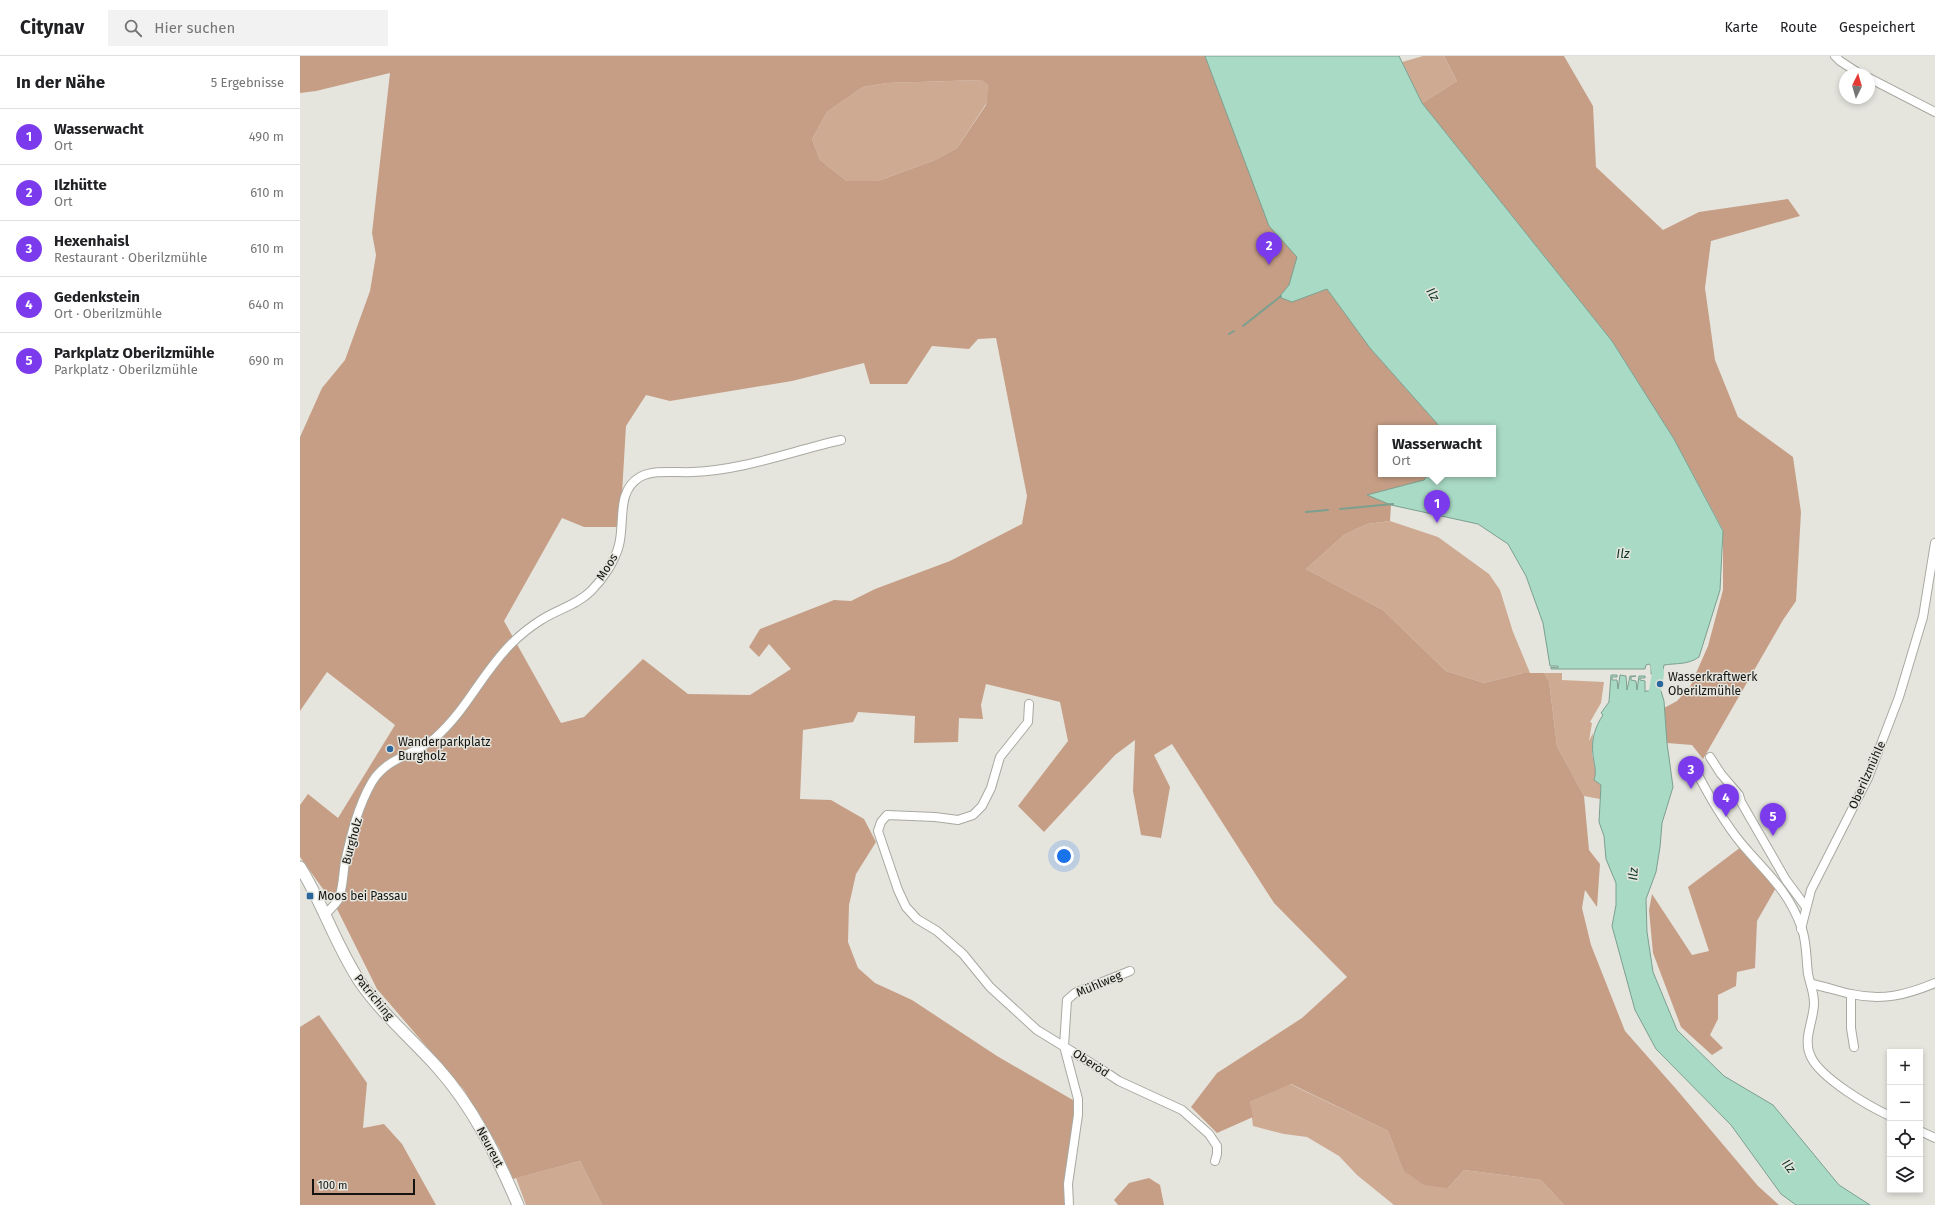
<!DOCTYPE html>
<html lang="de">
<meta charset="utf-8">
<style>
body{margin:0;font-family:"Fira Sans",sans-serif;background:#f2f2f2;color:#202124}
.controls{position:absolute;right:12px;bottom:12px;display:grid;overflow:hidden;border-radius:0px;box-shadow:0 2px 6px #0003}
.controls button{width:36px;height:36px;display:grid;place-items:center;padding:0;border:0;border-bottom:1px solid #e0e0e0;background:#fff;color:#202124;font:20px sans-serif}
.compass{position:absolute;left:1539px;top:12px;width:36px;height:36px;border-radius:50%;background:#fff;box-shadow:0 2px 6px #0003;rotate:5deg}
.scale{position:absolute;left:12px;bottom:10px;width:103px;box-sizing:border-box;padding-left:4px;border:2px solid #131411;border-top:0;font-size:11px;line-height:14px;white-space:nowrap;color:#131411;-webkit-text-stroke:3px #e5e5de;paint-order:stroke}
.you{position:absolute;left:764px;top:800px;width:14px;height:14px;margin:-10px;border:3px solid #fff;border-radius:50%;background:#1a73e8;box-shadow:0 0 0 6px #1a73e833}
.badge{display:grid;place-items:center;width:26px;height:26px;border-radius:50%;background:#7c3aed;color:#fff;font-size:13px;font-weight:700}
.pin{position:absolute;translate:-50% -33px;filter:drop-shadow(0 1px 2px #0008)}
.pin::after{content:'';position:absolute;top:21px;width:14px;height:12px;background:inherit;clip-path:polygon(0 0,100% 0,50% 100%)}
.popup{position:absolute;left:1078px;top:369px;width:118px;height:52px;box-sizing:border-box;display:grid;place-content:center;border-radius:0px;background:#fff;filter:drop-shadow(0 1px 3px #0005);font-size:13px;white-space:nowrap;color:#757577}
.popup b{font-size:15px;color:#202124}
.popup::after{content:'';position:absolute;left:50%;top:100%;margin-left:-8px;border:8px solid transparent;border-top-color:#fff}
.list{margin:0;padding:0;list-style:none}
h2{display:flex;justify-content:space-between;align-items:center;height:52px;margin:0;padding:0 16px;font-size:17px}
h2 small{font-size:13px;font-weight:400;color:#757577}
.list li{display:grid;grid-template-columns:26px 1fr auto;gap:12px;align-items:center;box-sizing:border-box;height:56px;padding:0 16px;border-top:1px solid #e0e0e0}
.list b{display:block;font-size:15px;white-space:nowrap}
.list p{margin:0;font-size:13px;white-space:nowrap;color:#757577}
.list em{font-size:13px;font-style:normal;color:#757577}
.icon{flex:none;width:22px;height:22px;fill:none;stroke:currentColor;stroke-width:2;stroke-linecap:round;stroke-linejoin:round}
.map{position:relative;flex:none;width:1635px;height:1149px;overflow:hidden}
header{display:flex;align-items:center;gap:24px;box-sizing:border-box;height:56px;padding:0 20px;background:#fff;border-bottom:1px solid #e0e0e0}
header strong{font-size:19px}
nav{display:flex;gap:22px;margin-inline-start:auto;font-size:14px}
.search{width:280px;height:36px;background:#f2f2f2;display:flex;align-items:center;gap:10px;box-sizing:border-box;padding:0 14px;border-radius:0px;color:#757577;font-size:15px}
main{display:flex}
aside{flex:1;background:#fff}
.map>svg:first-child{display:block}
.green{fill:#cfaa93}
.forest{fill:#c69e85;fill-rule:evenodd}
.water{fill:#a9dac5;stroke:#7c9f8f}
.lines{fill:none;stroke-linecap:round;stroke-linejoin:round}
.stream{stroke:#7c9f8f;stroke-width:2}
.river{stroke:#a9dac5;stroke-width:12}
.street-casing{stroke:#a9a9a2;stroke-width:10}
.secondary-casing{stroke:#a9a9a2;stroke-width:13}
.street{stroke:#fff;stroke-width:8}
.secondary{stroke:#fff;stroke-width:11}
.poi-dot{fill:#2b669d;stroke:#e5e5de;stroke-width:1.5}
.labels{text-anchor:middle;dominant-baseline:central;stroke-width:3;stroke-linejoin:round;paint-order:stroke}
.street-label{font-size:12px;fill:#131411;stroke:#e5e5de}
.poi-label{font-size:12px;fill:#131411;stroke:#e5e5de;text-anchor:start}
.water-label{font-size:13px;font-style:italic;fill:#0e382a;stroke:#e5e5de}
</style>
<header>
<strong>Citynav</strong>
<div class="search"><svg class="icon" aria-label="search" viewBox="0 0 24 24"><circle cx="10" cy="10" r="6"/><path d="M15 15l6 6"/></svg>Hier suchen</div>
<nav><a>Karte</a><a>Route</a><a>Gespeichert</a></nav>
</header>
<main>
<aside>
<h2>In der Nähe<small>5 Ergebnisse</small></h2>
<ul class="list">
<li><span class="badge">1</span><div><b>Wasserwacht</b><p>Ort</p></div><em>490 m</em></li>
<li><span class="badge">2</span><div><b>Ilzhütte</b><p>Ort</p></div><em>610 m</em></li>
<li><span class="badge">3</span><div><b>Hexenhaisl</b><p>Restaurant · Oberilzmühle</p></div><em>610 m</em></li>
<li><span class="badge">4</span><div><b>Gedenkstein</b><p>Ort · Oberilzmühle</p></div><em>640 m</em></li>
<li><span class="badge">5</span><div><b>Parkplatz Oberilzmühle</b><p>Parkplatz · Oberilzmühle</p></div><em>690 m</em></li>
</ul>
</aside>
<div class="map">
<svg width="1635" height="1149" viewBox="0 0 1635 1149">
<rect width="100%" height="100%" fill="#e5e5de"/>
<g class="green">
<polygon points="1123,0 1144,0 1157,25 1122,47 1102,6"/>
<polygon points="681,24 690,29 686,48 657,92 635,104 578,125 547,125 520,104 512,83 527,56 563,31 587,27"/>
<polygon points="1090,465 1138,481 1189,518 1200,534 1213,576 1230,617 1223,617 1184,627 1146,615 1083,554 1006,513 1044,479 1067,468"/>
<polygon points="1244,617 1262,617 1262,624 1304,626 1301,647 1290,666 1292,667 1289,685 1293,677 1292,698 1296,716 1294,724 1301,729 1300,743 1284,740 1257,690 1249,625"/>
<polygon points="990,1028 1088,1075 1103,1114 1148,1132 1164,1114 1241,1124 1264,1149 1094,1149 1057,1119 1039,1100 1007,1081 984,1078 953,1070 950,1046"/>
<polygon points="280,1105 302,1149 226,1149 216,1122"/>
</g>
<g class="forest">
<path d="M0 0H905L969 169 997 201 992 246 1027 233 1070 292 1141 372H1081V418H1129L1124 424 1068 439 1091 449 1090 465 1067 468 1044 479 1006 513 1083 554 1146 615 1184 627 1223 617H1244L1249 625 1257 690 1284 740 1289 794 1300 808 1297 851 1285 834 1282 852 1291 889 1325 975 1377 1034 1458 1130 1479 1149H1264L1241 1124 1164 1114 1148 1132 1124 1129 1103 1114 1088 1075 991 1028 950 1046 953 1061 917 1077 891 1051 917 1017 1002 962 1047 921 974 847 872 688 854 699 870 731 861 782 841 779 833 735 835 684 815 699 744 776 718 750 768 685 760 646 686 628 681 649 683 663 659 662 658 686 614 687 615 660 558 656 553 666 503 674 500 743 531 744 564 763 576 786 556 818 549 849 548 886 558 912 575 927 612 944 697 1000 778 1047 769 1149H302L280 1105 213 1123 199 1092 164 1034 77 933 36 851 0 801V749L8 738 38 762 95 669 27 616 0 655V381L22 332 45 304 70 235 76 199 72 177 90 17 16 35 0 37ZM681 24 689 29 686 49 657 92 635 104 578 125H547L520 104 512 83 527 56 563 31 587 27ZM696 282 727 440 722 468 650 505 575 533 551 545 534 544 460 573 449 591 459 601 469 588 491 613 450 639 388 638 343 603 284 661 261 667 204 565 262 462 284 471H320L326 370 346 339 370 345 492 325 564 307 570 328H607L632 290 669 293 678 283Z"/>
<polygon points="1144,0 1264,0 1293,50 1296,111 1363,174 1399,156 1488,143 1500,160 1411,185 1405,232 1415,304 1438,361 1493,401 1501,456 1496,545 1483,564 1403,703 1392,689 1367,687 1364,652 1377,645 1390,631 1408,590 1423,534 1423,474 1374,383 1312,285 1122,47 1157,25"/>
<polygon points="1441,791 1477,830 1457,865 1455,912 1437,916 1436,930 1418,939 1418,963 1410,979 1423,992 1412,999 1381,971 1353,897 1349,854 1352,838 1392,899 1409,895 1388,831"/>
<polygon points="19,959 67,1027 63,1072 84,1068 102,1088 136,1149 0,1149 0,971"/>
<polygon points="849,1122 860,1129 864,1149 818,1149 814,1144 829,1127"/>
</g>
<g class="water">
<path d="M905 0H1099L1122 47 1312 285 1374 383 1423 475 1420 534 1399 601C1388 609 1376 607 1364 609L1362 618H1351V610L1349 608 1346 609 1345 613H1251V611L1258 612V610H1250L1243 567 1226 520 1208 488 1178 468 1091 449 1067 439 1124 424 1129 418H1193V372H1141L1070 292 1027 233 992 246 979 241 989 229 997 201 969 170Z"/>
<path d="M1311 619H1317V621H1312V624H1317L1318 633 1320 619 1326 620 1327 634 1330 620H1336L1331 621V624L1336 625 1337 634 1339 620H1345V622H1340V624L1345 625V636L1346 635H1361L1364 645 1367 687 1373 731 1362 767 1360 791 1356 816 1346 843 1347 876 1353 916 1377 974 1424 1020 1473 1049 1539 1129 1570 1149H1496L1481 1138 1431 1069 1356 993 1335 954 1312 870 1316 849V827L1306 803 1304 780 1299 766 1301 729 1294 724C1297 715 1294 708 1293 699 1291 684 1295 671 1303 659L1301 657 1309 646Z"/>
</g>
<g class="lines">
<g class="stream">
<polyline points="943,270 981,240"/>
<polyline points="929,278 934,275"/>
<polyline points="1040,453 1093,448"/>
<polyline points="1006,456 1028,454"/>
</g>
<polyline class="river" points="1352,650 1358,618 1356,605 1353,603"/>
<defs>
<g id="street">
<polyline points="1535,0 1540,5 1560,18"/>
<polyline points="1569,22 1635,56"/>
<polyline points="729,648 728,666 700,701 691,732 682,750 673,759 658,764 635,761 587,759 581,766 578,775 598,834 606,851 617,863 637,875 663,898 690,931 737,974 804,1015 819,1025 882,1054 909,1078 917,1090 917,1098 915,1105"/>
<polyline points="1410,701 1421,718 1439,739 1441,746 1486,824 1506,851"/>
<path d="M1396 715C1409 740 1423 765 1441 787 1466 817 1488 833 1502 873 1507 888 1506 902 1508 918 1510 928 1514 936 1514 947 1514 965 1502 983 1511 1001 1521 1022 1568 1050 1590 1060"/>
<path d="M25 859C29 854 34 850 38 844 43 835 43 817 45 806 51 779 58 750 72 726 87 701 115 699 135 682 166 655 182 617 211 588 220 579 230 571 241 564 258 553 277 549 291 535 303 523 315 505 319 489 325 466 316 435 340 421 354 413 377 417 393 416 444 414 492 395 541 384"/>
<polyline points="1501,873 1511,834 1568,722 1599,641 1623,561 1635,487"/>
<path d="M1512 928C1526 931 1538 935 1551 938 1583 945 1606 939 1635 927"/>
<polyline points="1551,938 1551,972 1554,991"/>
<polyline points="1620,1075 1635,1082"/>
<polyline points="769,1149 768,1128 778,1059 778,1043 764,990 767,944 775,937 830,915"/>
</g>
<path id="secondary" d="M0 811C23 848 36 890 60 926 81 957 113 984 137 1011 173 1051 197 1100 218 1149"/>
</defs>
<use href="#street" class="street-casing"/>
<use href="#secondary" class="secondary-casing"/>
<use href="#street" class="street"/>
<use href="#secondary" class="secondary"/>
</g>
<g class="poi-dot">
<circle cx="1360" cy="628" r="4"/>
<circle cx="90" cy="693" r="4"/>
<rect x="6" y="836" width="8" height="8" rx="2"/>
</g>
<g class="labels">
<g class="street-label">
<text transform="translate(307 511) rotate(-58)">Moos</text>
<text transform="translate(1567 719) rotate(-66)">Oberilzmühle</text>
<text transform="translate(52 785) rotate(-75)">Burgholz</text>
<text transform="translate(799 928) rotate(-23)">Mühlweg</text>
<text transform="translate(74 941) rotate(51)">Patriching</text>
<text transform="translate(791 1007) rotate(33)">Oberöd</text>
<text transform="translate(190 1091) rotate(62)">Neureut</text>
</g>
<g class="poi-label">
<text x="1368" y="621">Wasserkraftwerk<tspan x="1368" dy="14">Oberilzmühle</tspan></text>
<text x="98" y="686">Wanderparkplatz<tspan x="98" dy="14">Burgholz</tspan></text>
<text x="18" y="840">Moos bei Passau</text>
</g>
<g class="water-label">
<text transform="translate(1133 238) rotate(59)">Ilz</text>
<text x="1323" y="497">Ilz</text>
<text transform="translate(1333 818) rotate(-87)">Ilz</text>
<text transform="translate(1489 1110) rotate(52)">Ilz</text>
</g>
</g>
</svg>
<div class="controls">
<button>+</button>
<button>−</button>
<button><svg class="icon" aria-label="locate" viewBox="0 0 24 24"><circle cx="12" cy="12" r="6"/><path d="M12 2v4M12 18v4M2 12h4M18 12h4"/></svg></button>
<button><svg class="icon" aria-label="layers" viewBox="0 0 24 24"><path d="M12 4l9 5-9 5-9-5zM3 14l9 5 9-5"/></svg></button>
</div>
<svg class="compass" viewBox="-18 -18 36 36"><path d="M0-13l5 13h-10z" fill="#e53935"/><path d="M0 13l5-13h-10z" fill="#757577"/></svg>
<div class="scale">100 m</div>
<div class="you"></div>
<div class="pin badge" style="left:1137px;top:467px">1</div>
<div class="popup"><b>Wasserwacht</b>Ort</div>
<div class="pin badge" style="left:969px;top:209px">2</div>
<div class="pin badge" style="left:1391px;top:733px">3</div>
<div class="pin badge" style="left:1426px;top:761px">4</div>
<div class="pin badge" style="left:1473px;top:780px">5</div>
</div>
</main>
